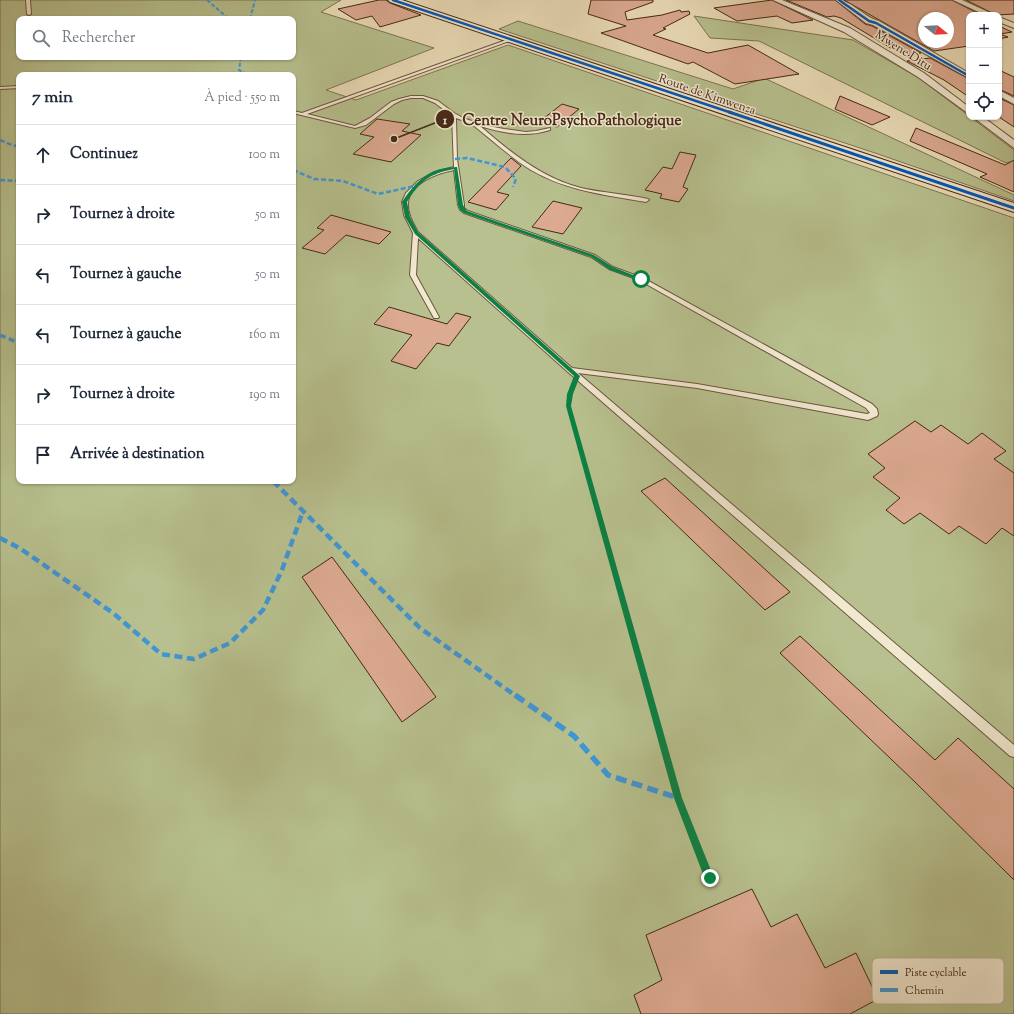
<!DOCTYPE html>
<html lang="fr">
<meta charset="utf-8">
<style>
body{margin:0;font-family:"Sorts Mill Goudy",serif;background:#f6f6f7;color:#1f2937}
.controls{position:absolute;right:12px;top:12px;display:grid;overflow:hidden;border-radius:8px;box-shadow:0 1px 3px #0004}
.controls button{width:36px;height:36px;display:grid;place-items:center;padding:0;border:0;border-bottom:1px solid #e0e1e3;background:#fff;color:#1f2937;font:20px sans-serif}
.compass{position:absolute;left:918px;top:12px;width:36px;height:36px;border-radius:50%;background:#fff;box-shadow:0 1px 3px #0004;rotate:108deg}
.stop{position:absolute;width:12px;height:12px;margin:-9px;border:3px solid #0b8043;border-radius:50%;background:#fff}
.stop.end{background:#0b8043;border-color:#fff;box-shadow:0 1px 4px #0008}
.list{margin:0;padding:0;list-style:none}
h2{display:flex;justify-content:space-between;align-items:center;height:52px;margin:0;padding:0 16px;font-size:17px}
h2 small{font-size:13px;font-weight:400;color:#747a83}
.list li{display:grid;grid-template-columns:26px 1fr auto;gap:12px;align-items:center;box-sizing:border-box;height:60px;padding:0 16px;border-top:1px solid #e0e1e3}
.list b{display:block;font-size:15px;white-space:nowrap}
.list em{font-size:13px;font-style:normal;color:#747a83}
.icon{flex:none;width:22px;height:22px;fill:none;stroke:currentColor;stroke-width:2;stroke-linecap:round;stroke-linejoin:round}
.map{position:relative;flex:none;width:1014px;height:1014px;overflow:hidden}
.search{position:absolute;background:#fff;box-shadow:0 1px 3px #0004;left:16px;top:16px;width:280px;height:44px;display:flex;align-items:center;gap:10px;box-sizing:border-box;padding:0 14px;border-radius:8px;color:#747a83;font-size:15px}
.panel{position:absolute;background:#fff;box-shadow:0 1px 3px #0004;left:16px;top:72px;width:280px;height:412px;border-radius:8px}
.map>svg:first-child{display:block}
.green{fill:#b7c08e;stroke:#7e7452;fill-rule:evenodd}
.building{fill:#dcaa91;stroke:#452816;fill-rule:evenodd}
.lines{fill:none;stroke-linecap:round;stroke-linejoin:round}
.lane-casing{stroke:#6e553e;stroke-width:2}
.street-casing{stroke:#6e553e;stroke-width:2}
.secondary-casing{stroke:#452816;stroke-width:2}
.path-far2{stroke:#452816;stroke-width:2;stroke-dasharray:2.5 1.5;stroke-linecap:butt}
.path-far1{stroke:#452816;stroke-width:2.5;stroke-dasharray:3 2;stroke-linecap:butt}
.path{stroke:#452816;stroke-width:3.5;stroke-dasharray:4 3;stroke-linecap:butt}
.lane{fill:#f1e8d0;fill-rule:evenodd}
.street{fill:#f1e8d0;fill-rule:evenodd}
.secondary{fill:#f1e8d0;fill-rule:evenodd}
.quiet-far4{stroke:#4096d4;stroke-width:2;stroke-dasharray:4 2;stroke-linecap:butt}
.quiet-far3{stroke:#4096d4;stroke-width:2.5;stroke-dasharray:5 2.5;stroke-linecap:butt}
.quiet-far2{stroke:#4096d4;stroke-width:3.5;stroke-dasharray:6 3.5;stroke-linecap:butt}
.quiet-far1{stroke:#4096d4;stroke-width:4.5;stroke-dasharray:8 4.5;stroke-linecap:butt}
.quiet{stroke:#4096d4;stroke-width:5.5;stroke-dasharray:11 5.5;stroke-linecap:butt}
.cycleway-far1-casing{stroke:#f1e8d0;stroke-width:3.5}
.cycleway-casing{stroke:#f1e8d0;stroke-width:4.5}
.cycleway-far1{stroke:#0057b8;stroke-width:2.5}
.cycleway{stroke:#0057b8;stroke-width:3}
.route{fill:#0b8043}
.labels{text-anchor:middle;dominant-baseline:central;stroke-width:3;stroke-linejoin:round;paint-order:stroke}
.far-street-label{font-size:12px;fill:#452816;stroke:#f1e8d0}
.key{fill:#f1e8d0;stroke:#bdae98;stroke-width:1}
.key-label{font-size:11px;fill:#452816}
.leader{fill:none;stroke:#452816;stroke-width:1.5}
.callout-dot{fill:#452816;stroke:#f1e8d0;stroke-width:1.5}
.mark-label{font-size:12px;text-anchor:middle;font-weight:bold;fill:#fff}
.callout-label{font-size:15px;text-anchor:middle;font-weight:bold;fill:#452816;stroke:#f1e8d0;stroke-width:3;stroke-linejoin:round;paint-order:stroke}
</style>
<div class="map">
<svg width="1014" height="1014" viewBox="0 0 1014 1014">
<rect width="100%" height="100%" fill="#eadcb7"/>
<filter id="stains"><feTurbulence type="fractalNoise" baseFrequency=".005" numOctaves="4"/><feColorMatrix values="0 0 0 0 .2 0 0 0 0 .09 0 0 0 0 .02 0 0 0 .5 -.17"/></filter>
<radialGradient id="worn" r=".72"><stop offset=".6" stop-color="#630" stop-opacity="0"/><stop offset="1" stop-color="#630" stop-opacity=".3"/></radialGradient>
<g class="green">
<path d="M0 0H341L321 12 434 48 326 90 356 100 508 45 1014 218V1014H0ZM19 19H293V57H19ZM19 75H293V481H19Z"/>
<polygon points="694,16 853,40 919,78 1014,150 1014,161 1006,163 759,41 710,38"/>
<polygon points="518,21 733,89 756,81 762,77 1014,195 1014,201 872,152 499,29"/>
</g>
<g class="building">
<polygon points="379,0 386,0 390,3 421,15 380,27 372,16 356,20 338,9"/>
<polygon points="591,0 653,0 653,2 625,12 627,20 662,15 680,10 681,12 689,11 690,14 663,28 666,29 653,35 708,53 748,45 799,74 735,84 693,62 688,64 601,33 626,26 588,14"/>
<polygon points="772,0 813,20 792,23 777,16 737,21 714,8"/>
<polygon points="786,0 835,0 865,24 872,26 921,53 907,56 889,47 841,18 834,16 827,17"/>
<path d="M844 0H952L981 15H969V46L934 51ZM924 18H948V42H924Z"/>
<polygon points="966,0 1014,0 1014,14 996,15"/>
<polygon points="999,26 1012,32 1000,34 1008,37 999,39"/>
<polygon points="930,58 969,79 969,97 944,80 907,61"/>
<polygon points="999,70 1014,77 1014,96 999,89"/>
<polygon points="840,96 890,117 872,125 835,109"/>
<polygon points="999,98 1014,105 1014,127 999,117"/>
<polygon points="562,104 579,109 557,127 539,122"/>
<polygon points="377,119 410,124 402,131 421,135 391,162 353,154 374,137 360,134"/>
<polygon points="916,128 1005,165 1014,160 1014,192 980,177 987,174 910,141"/>
<polygon points="680,152 696,155 683,187 688,189 679,202 660,198 662,194 645,190 663,167 672,169"/>
<polygon points="511,158 521,166 497,192 509,195 496,210 468,202"/>
<polygon points="553,201 582,208 563,234 532,227"/>
<polygon points="331,215 391,232 379,244 346,235 325,254 302,248 324,230 317,228"/>
<polygon points="389,307 447,324 456,313 471,317 449,346 437,343 416,369 391,361 412,335 374,324"/>
<polygon points="915,421 931,432 941,425 968,444 982,433 1006,451 994,459 1014,473 1014,536 1002,528 986,544 959,526 949,534 920,513 904,524 886,510 900,498 873,477 885,468 868,454"/>
<polygon points="665,478 790,592 765,610 641,491"/>
<polygon points="332,557 436,697 402,722 302,577"/>
<polygon points="800,636 935,760 958,738 1014,789 1014,880 914,781 780,653"/>
<polygon points="752,889 771,927 797,914 825,968 856,953 878,999 850,1014 641,1014 634,995 662,980 646,935"/>
</g>
<g class="lines">
<defs>
<g id="lane">
<polygon points="26,0 30,0 31,14 29,15 27,14"/>
<path d="M509 39 512 40 307 114 355 126 370 118 391 102 399 99 411 96H423L438 101 454 113 463 118 483 125 504 129 526 132 536 131 550 128V130C525 138 504 133 480 126 510 152 542 178 581 188 603 193 626 194 648 199L649 200 646 202C606 195 567 191 531 170 510 157 492 140 473 125 469 122 461 120 456 118L457 159 464 205V208L468 211 595 255 613 267 643 278 872 404 877 409 878 414 877 416 868 420 697 388 578 373 1014 745V757L1010 756 568 372 418 238 416 275 439 317 438 318H434L410 275 413 233 404 215 402 202 406 193 418 181 434 172 454 167 452 116 435 103 423 98H411L402 100 394 104 366 125 355 128 293 113V111L302 113ZM454 170 458 205 460 210 464 213 591 257 609 269 639 280 866 408 870 413 867 414 697 384 572 368 418 232C413 223 407 213 408 203 409 183 438 173 454 170Z"/>
<polygon points="19,86 19,88 0,89 0,87"/>
</g>
<g id="street">
<polygon points="773,0 782,0 850,28 924,73 969,107 969,114 918,77 844,32"/>
<path d="M836 0C852 0 863 17 879 21L969 73V78L873 25 866 23Z"/>
<polygon points="953,0 962,0 995,15 985,15"/>
<polygon points="999,17 1014,23 1014,28 999,22"/>
<polygon points="999,90 1014,98 1014,104 999,96"/>
<polygon points="973,117 983,117 1014,140 1014,148"/>
</g>
<polygon id="secondary" points="388,0 402,0 1014,203 1014,212 390,2"/>
</defs>
<use href="#lane" class="lane-casing"/>
<use href="#street" class="street-casing"/>
<use href="#secondary" class="secondary-casing"/>
<polyline class="path-far2" points="572,389 568,406 580,450"/>
<polyline class="path-far1" points="580,449 649,696"/>
<polyline class="path" points="649,695 678,798 710,878"/>
<use href="#lane" class="lane"/>
<use href="#street" class="street"/>
<use href="#secondary" class="secondary"/>
<g class="quiet-far4">
<polyline points="207,0 229,19"/>
<polyline points="250,19 255,0"/>
<polyline points="241,57 239,70 249,75"/>
</g>
<g class="quiet-far3">
<polyline points="0,140 14,146 19,145"/>
<polyline points="455,159 467,158 505,167 516,179 513,187"/>
<polyline points="293,170 314,179 343,181 378,194 415,186"/>
<polyline points="0,180 19,181"/>
</g>
<polyline class="quiet-far2" points="0,335 19,343"/>
<g class="quiet-far1">
<polyline points="273,481 420,628 516,696"/>
<polyline points="0,538 21,549 113,613 161,654 194,659 230,643 263,610 282,570 303,511"/>
</g>
<polyline class="quiet" points="515,695 574,736 608,775 678,798"/>
<defs>
<g id="cycleway-far1">
<polyline points="393,0 732,113"/>
<polyline points="839,0 869,21 876,23 969,76"/>
</g>
<polyline id="cycleway" points="729,112 1014,208"/>
</defs>
<use href="#cycleway-far1" class="cycleway-far1-casing"/>
<use href="#cycleway" class="cycleway-casing"/>
<use href="#cycleway-far1" class="cycleway-far1"/>
<use href="#cycleway" class="cycleway"/>
</g>
<path class="route" d="M457 167 463 205 467 211 594 255 613 267 643 279 639 280 610 270 591 257 464 213 460 210 458 205 454 169C429 174 420 181 407 202L410 217 418 232 580 376 573 394 571 406 682 798 714 878 710 883 706 882 674 798 566 406 567 394 574 376 415 234 405 217 402 202C416 181 430 167 457 167Z"/>
<g class="labels">
<g class="far-street-label">
<text transform="translate(903 51) rotate(32)">Mwene Ditu</text>
<text transform="translate(707 95) rotate(19)">Route de Kimwenza</text>
</g>
</g>
<rect x="872" y="958" width="132" height="46" rx="6" class="key"/>
<rect x="880" y="970" width="18" height="4" fill="#0057b8"/>
<rect x="880" y="988" width="18" height="4" fill="#4096d4"/>
<g class="key-label">
<text x="905" y="976">Piste cyclable</text>
<text x="905" y="994">Chemin</text>
</g>
<path class="leader" d="M394 139L445 119"/>
<g class="callout-dot">
<circle cx="394" cy="139" r="4"/>
<circle cx="445" cy="119" r="10"/>
</g>
<g class="mark-label">
<text x="445" y="124">1</text>
</g>
<g class="callout-label">
<text x="572" y="125">Centre NeuroPsychoPathologique</text>
</g>
<rect width="100%" height="100%" filter="url(#stains)"/>
<rect width="100%" height="100%" fill="url(#worn)"/>
</svg>
<div class="controls">
<button>+</button>
<button>−</button>
<button><svg class="icon" aria-label="locate" viewBox="0 0 24 24"><circle cx="12" cy="12" r="6"/><path d="M12 2v4M12 18v4M2 12h4M18 12h4"/></svg></button>
</div>
<svg class="compass" viewBox="-18 -18 36 36"><path d="M0-13l5 13h-10z" fill="#e53935"/><path d="M0 13l5-13h-10z" fill="#747a83"/></svg>
<div class="stop" style="left:641px;top:279px"></div>
<div class="stop end" style="left:710px;top:878px"></div>
<div class="search"><svg class="icon" aria-label="search" viewBox="0 0 24 24"><circle cx="10" cy="10" r="6"/><path d="M15 15l6 6"/></svg>Rechercher</div>
<section class="panel">
<h2>7 min<small>À pied · 550 m</small></h2>
<ul class="list">
<li><svg class="icon" aria-label="ahead" viewBox="0 0 24 24"><path d="M12 20V5M6 11l6-6 6 6"/></svg><div><b>Continuez</b></div><em>100 m</em></li>
<li><svg class="icon" aria-label="right" viewBox="0 0 24 24"><path d="M7 20v-9h11M14 6l5 5-5 5"/></svg><div><b>Tournez à droite</b></div><em>50 m</em></li>
<li><svg class="icon" aria-label="left" viewBox="0 0 24 24"><path d="M17 20v-9H6M10 6l-5 5 5 5"/></svg><div><b>Tournez à gauche</b></div><em>50 m</em></li>
<li><svg class="icon" aria-label="left" viewBox="0 0 24 24"><path d="M17 20v-9H6M10 6l-5 5 5 5"/></svg><div><b>Tournez à gauche</b></div><em>160 m</em></li>
<li><svg class="icon" aria-label="right" viewBox="0 0 24 24"><path d="M7 20v-9h11M14 6l5 5-5 5"/></svg><div><b>Tournez à droite</b></div><em>190 m</em></li>
<li><svg class="icon" aria-label="arrive" viewBox="0 0 24 24"><path d="M6 21V4h12l-3 4 3 4H6"/></svg><div><b>Arrivée à destination</b></div></li>
</ul>
</section>
</div>
